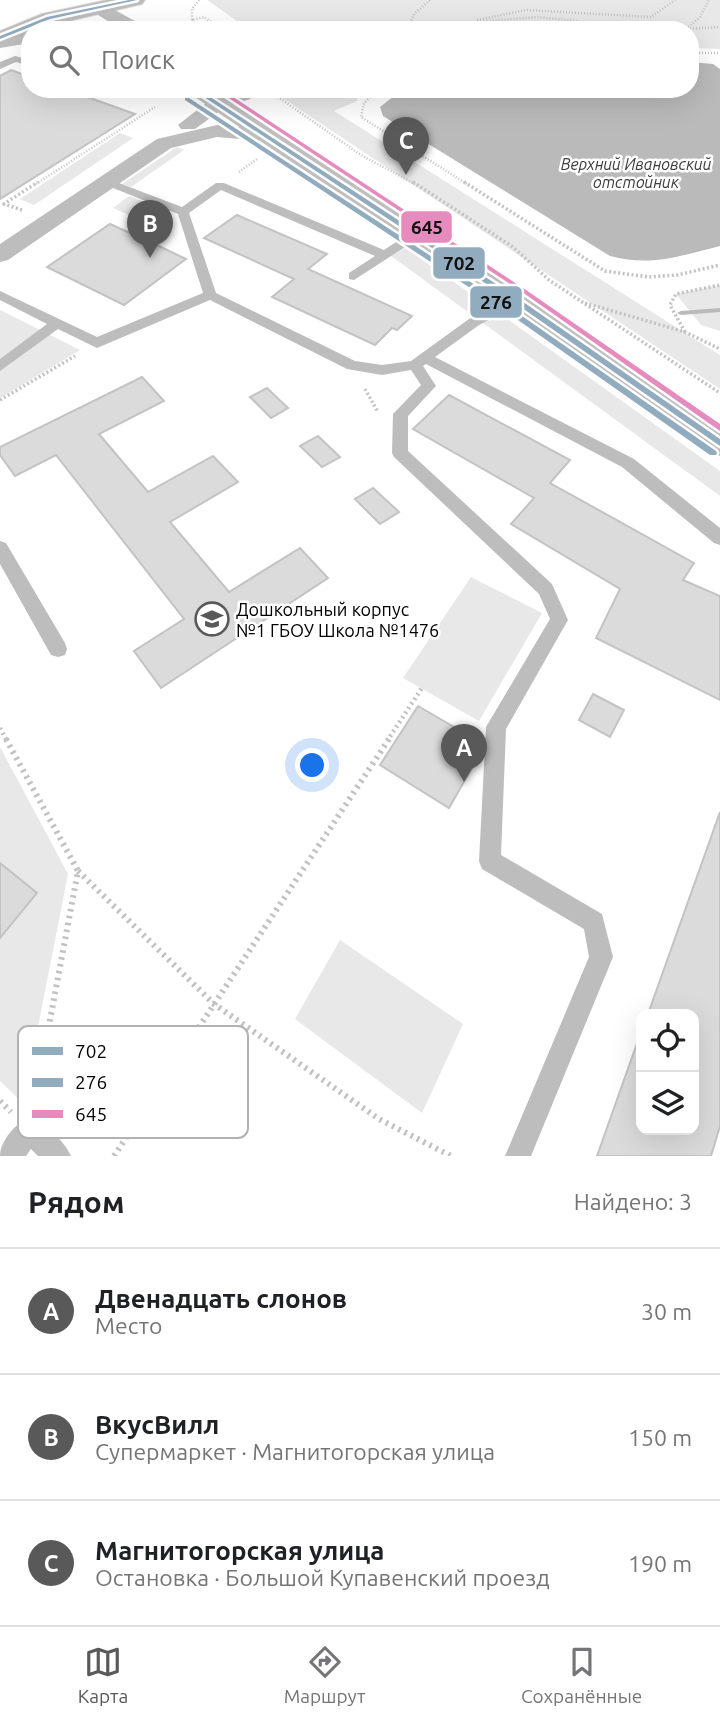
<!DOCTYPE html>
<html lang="ru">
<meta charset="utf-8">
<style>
body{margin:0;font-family:Ubuntu,sans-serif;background:#f6f6f6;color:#202124}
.controls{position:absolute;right:21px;bottom:21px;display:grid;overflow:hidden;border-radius:14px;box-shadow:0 7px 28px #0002}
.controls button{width:63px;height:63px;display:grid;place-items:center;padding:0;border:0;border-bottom:2px solid #e0e0e0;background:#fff;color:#202124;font:35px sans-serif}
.you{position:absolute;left:313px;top:766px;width:24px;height:24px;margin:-18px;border:5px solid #fff;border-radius:50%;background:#1a73e8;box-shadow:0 0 0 10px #1a73e833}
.badge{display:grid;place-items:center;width:46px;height:46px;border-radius:50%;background:#595959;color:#fff;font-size:23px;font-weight:700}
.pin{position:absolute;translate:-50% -58px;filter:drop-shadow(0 2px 4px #0008)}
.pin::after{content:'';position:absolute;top:37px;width:24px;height:21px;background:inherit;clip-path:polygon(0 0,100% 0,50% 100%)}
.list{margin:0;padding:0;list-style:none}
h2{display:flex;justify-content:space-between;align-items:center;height:91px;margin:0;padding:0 28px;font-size:30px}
h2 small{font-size:23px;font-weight:400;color:#757577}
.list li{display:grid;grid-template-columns:46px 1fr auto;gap:21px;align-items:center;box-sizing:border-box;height:126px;padding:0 28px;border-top:2px solid #e0e0e0}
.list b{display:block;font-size:26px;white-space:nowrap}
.list p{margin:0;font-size:23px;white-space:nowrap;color:#757577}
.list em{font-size:23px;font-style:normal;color:#757577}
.icon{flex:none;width:38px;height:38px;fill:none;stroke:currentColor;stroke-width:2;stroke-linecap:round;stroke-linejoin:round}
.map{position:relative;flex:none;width:720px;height:1156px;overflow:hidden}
.search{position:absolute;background:#fff;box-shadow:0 7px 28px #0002;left:21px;right:21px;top:21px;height:77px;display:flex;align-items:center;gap:18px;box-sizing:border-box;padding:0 24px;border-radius:28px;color:#757577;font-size:26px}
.sheet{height:469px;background:#fff}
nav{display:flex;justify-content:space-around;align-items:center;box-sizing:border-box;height:98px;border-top:2px solid #e0e0e0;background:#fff;font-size:19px;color:#757577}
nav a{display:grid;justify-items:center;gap:4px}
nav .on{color:#595959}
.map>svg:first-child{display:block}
.green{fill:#e8e8e8}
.water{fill:#bababa}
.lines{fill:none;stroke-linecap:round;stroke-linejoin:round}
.stream{fill:#bababa;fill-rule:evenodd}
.building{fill:#dbdbdb;stroke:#c3c3c3;stroke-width:2}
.primary-casing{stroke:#dbdbdb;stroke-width:2}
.path-far3{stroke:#c2c2c2;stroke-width:2.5;stroke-dasharray:1 2;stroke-linecap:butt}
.path-far2{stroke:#c2c2c2;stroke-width:3.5;stroke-dasharray:2 2.5;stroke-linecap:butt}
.path-far1{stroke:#c2c2c2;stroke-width:4.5;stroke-dasharray:2 3.5;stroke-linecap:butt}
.path{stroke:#c2c2c2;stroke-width:6;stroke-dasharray:2.5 4.5;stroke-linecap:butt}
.lane{fill:#bdbdbd;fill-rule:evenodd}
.street{fill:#bdbdbd;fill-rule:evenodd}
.secondary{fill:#bfbfbf;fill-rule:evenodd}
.primary{fill:#bdbdbd;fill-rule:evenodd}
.path-bridge{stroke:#c2c2c2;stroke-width:2.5;stroke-dasharray:1 2;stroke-linecap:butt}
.bus-1-casing{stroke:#fff;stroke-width:5}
.bus-2-casing{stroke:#fff;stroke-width:5}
.bus-3-casing{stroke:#fff;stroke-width:5}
.bus-1{fill:#92acbf;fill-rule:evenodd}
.bus-2{fill:#92acbf;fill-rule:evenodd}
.bus-3{fill:#e68bbd;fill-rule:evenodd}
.labels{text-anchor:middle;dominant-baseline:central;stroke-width:5;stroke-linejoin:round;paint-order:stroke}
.far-water-label{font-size:16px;font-style:italic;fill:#3d3d3d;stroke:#fff}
.poi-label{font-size:18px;fill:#000;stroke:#fff;text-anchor:start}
.key{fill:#fff;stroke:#b2b2b2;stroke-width:2}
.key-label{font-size:19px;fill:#000}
.line-badge{stroke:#fff;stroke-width:2.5}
.pale-badge-label{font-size:19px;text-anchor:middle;font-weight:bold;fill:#111}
</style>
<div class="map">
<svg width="720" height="1156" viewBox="0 0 720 1156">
<rect width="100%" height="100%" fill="#fff"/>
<g class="green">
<polygon points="207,0 720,0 720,49 690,48 690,30 228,30 240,23"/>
<polygon points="269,89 358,89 357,101 334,111 720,355 720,389"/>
<polygon points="120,133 133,138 34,205 20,199"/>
<polygon points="177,147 184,150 131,187 122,184"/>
<polygon points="129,196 147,203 144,208 146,217 172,228 167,232 113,208"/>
<polygon points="405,248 494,310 475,317 391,256"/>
<polygon points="720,285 720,331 701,325 676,294"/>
<polygon points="0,310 80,350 0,398"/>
<polygon points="503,316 720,471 720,496 483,323"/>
<polygon points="471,577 542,613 479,721 403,678"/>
<polygon points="0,747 68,874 23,1103 0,1081"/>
<polygon points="340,940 463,1024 422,1113 295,1019"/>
</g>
<path class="water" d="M690 62 713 64 720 69V246C680 256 651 267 610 256L383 116 380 107 394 96 414 89H690Z"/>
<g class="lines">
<polygon class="stream" points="720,308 720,312 681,315 677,313 681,311"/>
</g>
<g class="building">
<polygon points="11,70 30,77 30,89 65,89 135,114 0,199 0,76"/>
<polygon points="237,215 327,254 308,269 412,316 397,330 392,328 375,345 272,297 294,279 204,238"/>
<polygon points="110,224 163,248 186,259 124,305 47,267"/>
<polygon points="142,377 164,401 99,434 148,492 213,456 238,482 170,522 229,592 300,548 328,578 161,688 134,651 184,619 56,455 15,476 0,455 0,447"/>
<polygon points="267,388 288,408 271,418 250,397"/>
<polygon points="449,395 570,460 550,483 694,563 683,580 720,596 720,700 596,638 620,589 511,524 534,498 413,429"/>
<polygon points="318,436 340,457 322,467 300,446"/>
<polygon points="373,488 399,512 380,524 355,499"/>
<polygon points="593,694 624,710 610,737 579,720"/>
<polygon points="418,706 485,745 449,808 380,765"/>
<polygon points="720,812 720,1126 711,1156 597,1156 641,1032 641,1130 694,1130 694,1014 648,1014"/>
<polygon points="0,863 37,893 0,938"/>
</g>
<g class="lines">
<defs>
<polygon id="primary" points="107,0 145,0 142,4 30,30 30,33 0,44 0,31 42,14"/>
</defs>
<use href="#primary" class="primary-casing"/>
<g class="path-far3">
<polyline points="199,0 192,9 192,20 204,17 217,26"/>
<polyline points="192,20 204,30"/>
<polyline points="477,20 526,10 651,17 675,0"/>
<polyline points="409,26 414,14 430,0"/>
<polyline points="686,29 700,17 709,0"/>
<polyline points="370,30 538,17 622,26 686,29 720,27"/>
<polyline points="690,53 720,53"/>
<polyline points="379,89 364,103 361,117 467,184"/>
<polyline points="268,90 361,155 415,184"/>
<polyline points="239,172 257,159"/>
<polyline points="36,184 155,107"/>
</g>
<g class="path-far2">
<polyline points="413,182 513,247 549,280 720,393"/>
<polyline points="464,182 605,271 649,277 677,275 720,265"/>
<polyline points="22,210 4,204 38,182"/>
<polyline points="585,303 685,332 720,349"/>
<polyline points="685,332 670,305 676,294 720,285"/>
<polyline points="365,389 378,412"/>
<polyline points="0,400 75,356"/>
</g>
<g class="path-far1">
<polyline points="0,728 7,741"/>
<polyline points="387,741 422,688"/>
</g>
<g class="path">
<polyline points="6,739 78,871 34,1105"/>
<polyline points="78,871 214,1004 379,1119 451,1156"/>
<polyline points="0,1101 11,1112"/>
<polyline points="114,1156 389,739"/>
</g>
<g class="lane">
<polygon points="15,56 30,60 30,66 16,62 0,69 0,62"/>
<polygon points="104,89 142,89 123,97"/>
<polygon points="103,180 111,180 182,207 216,183 224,183 384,250 411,232 419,232 419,238 354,280 349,279 349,273 375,256 221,190 189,213 216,293 355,361 382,365 411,361 469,319 512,298 522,298 522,304 479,325 435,357 634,459 720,528 720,545 714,543 622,467 426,364 423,366 436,386 408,416 408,451 552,584 568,620 506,729 501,855 602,914 613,957 531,1156 505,1156 589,957 584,929 482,869 479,861 486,727 550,619 539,594 394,457 392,453 393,414 421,385 411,370 382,375 347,369 210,300 97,348 58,329 0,371 0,359 47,324 0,300 0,291 97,337 203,293 178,214 103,184"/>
<polygon points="0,541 6,543 65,643 67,649 65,655 58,657 51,655 0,564"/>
<path d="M29 1117C45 1124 64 1140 71 1156H38L31 1149 26 1156H0C0 1141 16 1123 29 1117Z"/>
</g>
<g class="street">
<polygon points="243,89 253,95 250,99 224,108 195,129 181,129 178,125 210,100"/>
<polygon points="217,125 262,129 269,131 272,135 269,139 262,141 217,137 171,148 8,260 0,262 0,244 157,139"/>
</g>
<g class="secondary">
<polygon points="102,3 144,26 147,30 122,30 95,13 92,9 95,5"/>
<polygon points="30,31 30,43 0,48 0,36"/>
<polygon points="183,89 210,89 527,294 720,426 720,456 708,452 507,308"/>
</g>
<use href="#primary" class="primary"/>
<polyline class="path-bridge" points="187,30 210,22"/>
<defs>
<g id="bus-1">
<polygon points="129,0 137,0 50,19 0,39 0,36 47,17"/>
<polygon points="192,89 198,89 519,299 720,439 720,446 515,303"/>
</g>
<polygon id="bus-2" points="185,98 189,98 512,309 716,451 717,453 716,455 710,455 508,313 185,100"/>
<polygon id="bus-3" points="215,89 221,89 526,290 720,424 720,431 522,292"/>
</defs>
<use href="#bus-1" class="bus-1-casing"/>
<use href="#bus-2" class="bus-2-casing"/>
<use href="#bus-3" class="bus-3-casing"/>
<use href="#bus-1" class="bus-1"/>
<use href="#bus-2" class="bus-2"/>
<use href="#bus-3" class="bus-3"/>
</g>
<defs>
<symbol id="school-ring" viewBox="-11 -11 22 22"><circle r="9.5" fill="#fff" stroke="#595959" stroke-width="1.5"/><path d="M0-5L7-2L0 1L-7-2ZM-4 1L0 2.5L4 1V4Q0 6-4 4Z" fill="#595959"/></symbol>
</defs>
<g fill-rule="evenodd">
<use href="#school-ring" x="193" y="600" width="38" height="38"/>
</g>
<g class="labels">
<g class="far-water-label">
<text x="636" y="164">Верхний Ивановский<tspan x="636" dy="18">отстойник</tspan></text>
</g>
<g class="poi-label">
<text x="236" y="609">Дошкольный корпус<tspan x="236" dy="21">№1 ГБОУ Школа №1476</tspan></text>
</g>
</g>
<rect x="18" y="1026" width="230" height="112" rx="10" class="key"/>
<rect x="32" y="1047" width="31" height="8" fill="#92acbf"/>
<rect x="32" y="1078" width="31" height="9" fill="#92acbf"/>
<rect x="32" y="1110" width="31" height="8" fill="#e68bbd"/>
<g class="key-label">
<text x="75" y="1058">702</text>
<text x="75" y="1089">276</text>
<text x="75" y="1121">645</text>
</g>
<g class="line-badge">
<rect x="400" y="210" width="53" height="34" rx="7" fill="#e68bbd"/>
<rect x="432" y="246" width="54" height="34" rx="7" fill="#92acbf"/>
<rect x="469" y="285" width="54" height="34" rx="7" fill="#92acbf"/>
</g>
<g class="pale-badge-label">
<text x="427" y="234">645</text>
<text x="459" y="270">702</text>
<text x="496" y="309">276</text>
</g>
</svg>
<div class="controls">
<button><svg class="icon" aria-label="locate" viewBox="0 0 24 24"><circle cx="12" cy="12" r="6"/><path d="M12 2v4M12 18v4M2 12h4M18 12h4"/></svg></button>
<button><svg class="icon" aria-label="layers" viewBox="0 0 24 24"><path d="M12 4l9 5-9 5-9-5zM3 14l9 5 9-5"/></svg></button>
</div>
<div class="you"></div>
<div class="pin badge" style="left:464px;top:782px">A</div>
<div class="pin badge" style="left:150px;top:258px">B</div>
<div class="pin badge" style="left:406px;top:175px">C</div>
<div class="search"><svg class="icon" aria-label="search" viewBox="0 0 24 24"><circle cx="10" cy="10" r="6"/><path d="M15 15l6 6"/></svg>Поиск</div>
</div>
<section class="sheet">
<h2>Рядом<small>Найдено: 3</small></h2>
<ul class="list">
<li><span class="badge">A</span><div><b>Двенадцать слонов</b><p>Место</p></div><em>30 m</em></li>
<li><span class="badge">B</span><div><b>ВкусВилл</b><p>Супермаркет · Магнитогорская улица</p></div><em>150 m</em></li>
<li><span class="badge">C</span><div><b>Магнитогорская улица</b><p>Остановка · Большой Купавенский проезд</p></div><em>190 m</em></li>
</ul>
</section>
<nav>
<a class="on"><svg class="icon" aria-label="map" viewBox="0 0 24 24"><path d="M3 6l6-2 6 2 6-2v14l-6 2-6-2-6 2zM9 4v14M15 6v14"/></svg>Карта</a>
<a><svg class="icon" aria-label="directions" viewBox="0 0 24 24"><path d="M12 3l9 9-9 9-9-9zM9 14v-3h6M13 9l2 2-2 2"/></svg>Маршрут</a>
<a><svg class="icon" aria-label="saved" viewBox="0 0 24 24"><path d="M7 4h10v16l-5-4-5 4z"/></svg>Сохранённые</a>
</nav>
